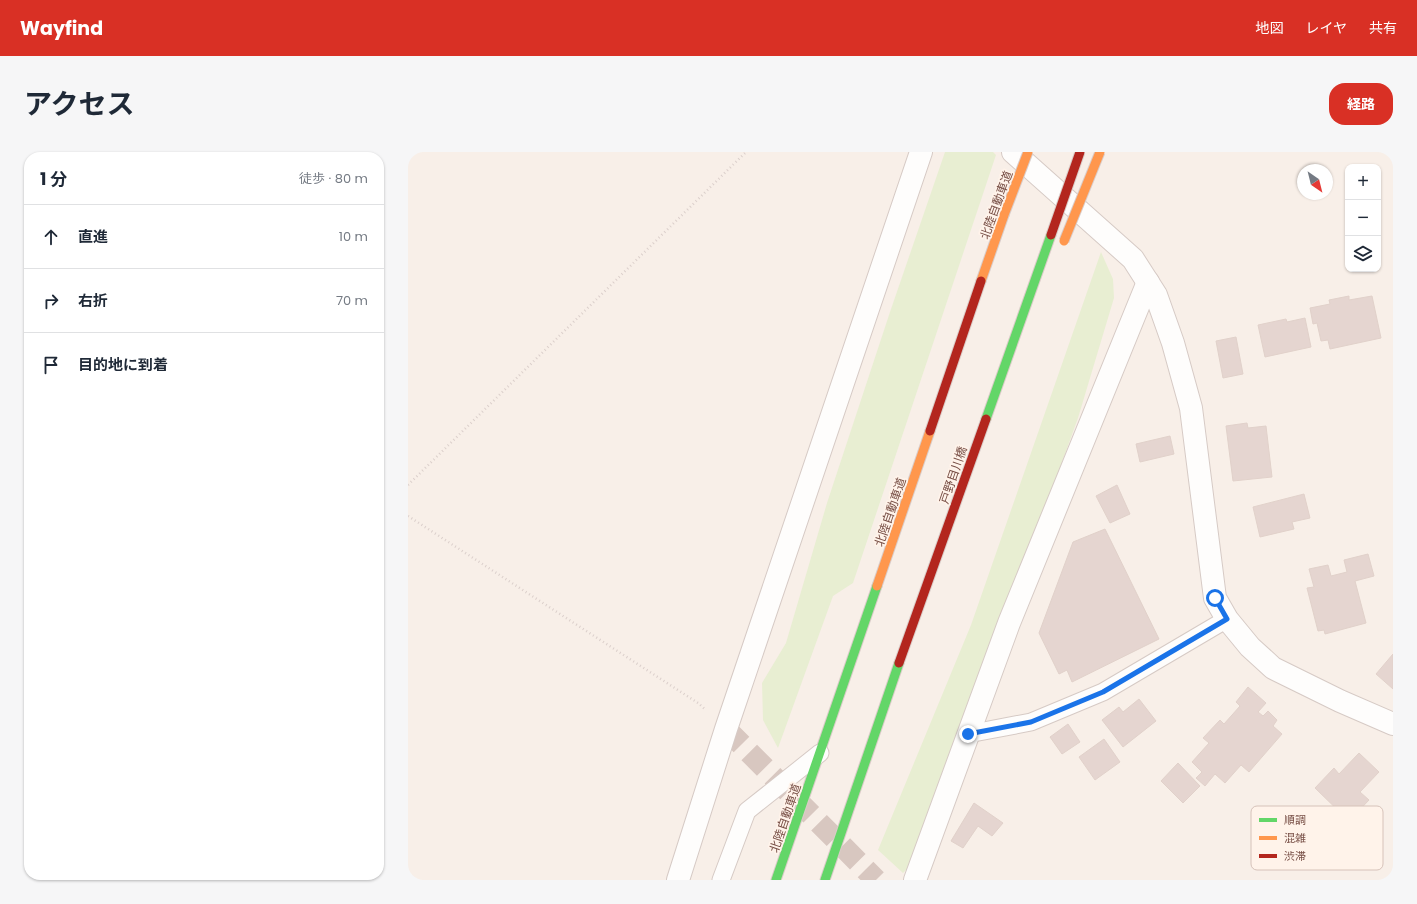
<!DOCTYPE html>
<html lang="ja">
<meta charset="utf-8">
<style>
body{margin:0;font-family:Poppins,"Noto Sans JP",sans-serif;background:#f6f6f7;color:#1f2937}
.controls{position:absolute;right:12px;top:12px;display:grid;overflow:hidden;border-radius:8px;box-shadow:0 1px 3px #0004}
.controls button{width:36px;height:36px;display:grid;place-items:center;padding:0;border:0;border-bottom:1px solid #e0e1e3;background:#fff;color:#1f2937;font:20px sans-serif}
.compass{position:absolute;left:889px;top:12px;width:36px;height:36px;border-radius:50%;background:#fff;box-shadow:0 1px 3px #0004;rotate:145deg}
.stop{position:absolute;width:12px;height:12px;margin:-9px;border:3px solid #1a73e8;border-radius:50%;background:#fff}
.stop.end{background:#1a73e8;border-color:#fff;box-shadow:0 1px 4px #0008}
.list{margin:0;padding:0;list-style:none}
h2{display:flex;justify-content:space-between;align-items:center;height:52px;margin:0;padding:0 16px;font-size:17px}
h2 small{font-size:13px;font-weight:400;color:#747a83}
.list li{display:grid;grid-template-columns:26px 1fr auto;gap:12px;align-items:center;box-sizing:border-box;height:64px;padding:0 16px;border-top:1px solid #e0e1e3}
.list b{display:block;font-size:15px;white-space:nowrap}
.list em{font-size:13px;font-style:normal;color:#747a83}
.icon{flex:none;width:22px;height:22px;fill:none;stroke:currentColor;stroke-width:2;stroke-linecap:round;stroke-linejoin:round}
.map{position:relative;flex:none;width:985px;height:728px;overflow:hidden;border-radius:16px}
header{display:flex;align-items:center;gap:24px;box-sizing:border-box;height:56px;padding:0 20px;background:#d93025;color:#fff}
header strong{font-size:19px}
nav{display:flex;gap:22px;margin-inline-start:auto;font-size:14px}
.intro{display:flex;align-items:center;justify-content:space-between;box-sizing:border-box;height:96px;padding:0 24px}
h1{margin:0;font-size:28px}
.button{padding:10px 18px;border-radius:16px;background:#d93025;color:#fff;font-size:14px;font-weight:700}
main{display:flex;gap:24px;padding:0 24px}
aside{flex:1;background:#fff;border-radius:16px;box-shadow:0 1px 3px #0004}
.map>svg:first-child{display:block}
.green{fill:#e8eed2}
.building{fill:#e5d5d0;stroke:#e1d1ca}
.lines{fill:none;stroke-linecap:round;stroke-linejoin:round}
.street-tunnel{stroke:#d8c7c0;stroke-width:22;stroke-dasharray:22 11;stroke-linecap:butt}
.lane-casing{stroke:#d6cac5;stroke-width:19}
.street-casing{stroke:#d6cac5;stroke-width:24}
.fast-casing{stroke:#daccc8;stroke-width:11}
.slow-casing{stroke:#daccc8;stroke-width:11}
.jam-casing{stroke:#daccc8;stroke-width:11}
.path{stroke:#dbcfcb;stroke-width:2.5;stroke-dasharray:1 3;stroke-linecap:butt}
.lane{stroke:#fefdfc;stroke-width:17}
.street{stroke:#fefdfc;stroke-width:22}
.fast{stroke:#63d668;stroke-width:9}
.slow{stroke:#ff974d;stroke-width:9}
.jam{stroke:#b3261e;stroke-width:9}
.slow-bridge-casing{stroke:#daccc8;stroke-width:11;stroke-linecap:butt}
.jam-bridge-casing{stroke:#daccc8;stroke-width:11;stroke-linecap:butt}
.slow-bridge{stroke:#ff974d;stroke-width:9}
.jam-bridge{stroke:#b3261e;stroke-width:9}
.route{stroke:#1a73e8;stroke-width:5}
.labels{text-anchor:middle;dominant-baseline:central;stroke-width:3.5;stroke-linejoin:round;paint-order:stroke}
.street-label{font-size:12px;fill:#784f46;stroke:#fff3ea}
.key{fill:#fff3ea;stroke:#d6c2b9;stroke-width:1}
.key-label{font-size:11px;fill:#784f46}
</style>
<header>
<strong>Wayfind</strong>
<nav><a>地図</a><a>レイヤ</a><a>共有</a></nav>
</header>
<div class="intro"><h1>アクセス</h1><a class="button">経路</a></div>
<main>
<aside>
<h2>1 分<small>徒歩 · 80 m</small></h2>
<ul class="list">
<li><svg class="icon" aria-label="ahead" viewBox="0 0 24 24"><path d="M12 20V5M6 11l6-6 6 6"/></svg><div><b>直進</b></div><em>10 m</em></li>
<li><svg class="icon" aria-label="right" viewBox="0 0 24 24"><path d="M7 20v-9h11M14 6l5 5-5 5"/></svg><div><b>右折</b></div><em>70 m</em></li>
<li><svg class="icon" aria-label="arrive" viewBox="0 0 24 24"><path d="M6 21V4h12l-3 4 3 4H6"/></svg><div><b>目的地に到着</b></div></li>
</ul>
</aside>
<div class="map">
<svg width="985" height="728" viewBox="0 0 985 728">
<rect width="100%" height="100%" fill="#f8efe8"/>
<g class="green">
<polygon points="537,0 585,0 588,3 445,431 425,444 370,596 355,568 354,531 378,491 419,351 482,160"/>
<polygon points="693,100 705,127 706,146 670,266 598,465 506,710 495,721 470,698 563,473"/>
</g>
<g class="building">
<polygon points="941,144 941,148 964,144 973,186 922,197 920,188 913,189 909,171 905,172 902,156 922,152 921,148"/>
<polygon points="897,166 903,195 857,205 850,173 878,167 879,170"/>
<polygon points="828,185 835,222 815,226 808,189"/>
<polygon points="839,271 840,276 858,274 864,325 825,329 818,274"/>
<polygon points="762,284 766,302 732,310 728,292"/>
<polygon points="709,333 722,362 702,371 688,344"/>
<polygon points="896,342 902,366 884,370 886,377 852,385 845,355"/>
<polygon points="697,377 751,487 664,530 659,518 651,522 631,481 665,390"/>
<polygon points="960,402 966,424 947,429 958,471 917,482 916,478 910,479 899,436 906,435 901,417 920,413 923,424 939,420 936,408"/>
<polygon points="985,502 985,537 968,522"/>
<polygon points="840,535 858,551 850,560 855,564 860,559 869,568 865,574 874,582 841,620 833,613 817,631 807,622 797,634 788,626 794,620 784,610 801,591 795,586 812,568 816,572 832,554 828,550"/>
<polygon points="731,547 748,569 715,595 694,568 711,555 715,560"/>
<polygon points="660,572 672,590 654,602 642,585"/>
<polygon points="696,587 712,610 687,628 671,605"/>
<polygon points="951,601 971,620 952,640 961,648 941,669 907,636 926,616 931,622"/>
<polygon points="770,611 792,634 775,651 753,629"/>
<polygon points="566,651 595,671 584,684 570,674 555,696 543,689"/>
</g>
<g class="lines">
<polyline class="street-tunnel" points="318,577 468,728"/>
<defs>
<g id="lane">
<polyline points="560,582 623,570 695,540 819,467"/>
<polyline points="313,728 339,659 412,601"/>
</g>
<g id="street">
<polyline points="605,0 725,107 748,143 765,191 783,256 807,446 819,467 842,495 865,516 932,549 985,572"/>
<polyline points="270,728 318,577 513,0"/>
<polyline points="507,728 601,471 740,130"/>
</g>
<g id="fast">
<polyline points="578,267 643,83"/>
<polyline points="368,728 469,434"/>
<polyline points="417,728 491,511"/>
</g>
<g id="slow">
<polyline points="573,129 596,63"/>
<polyline points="469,434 522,279"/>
</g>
<g id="jam">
<polyline points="522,279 573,129"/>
<polyline points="491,511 578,267"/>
</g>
</defs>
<use href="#lane" class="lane-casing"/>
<use href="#street" class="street-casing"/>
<use href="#fast" class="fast-casing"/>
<use href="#slow" class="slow-casing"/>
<use href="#jam" class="jam-casing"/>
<g class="path">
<polyline points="0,333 338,0"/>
<polyline points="0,364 290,551 298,558"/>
</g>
<use href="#lane" class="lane"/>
<use href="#street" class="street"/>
<use href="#fast" class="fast"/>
<use href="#slow" class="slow"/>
<use href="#jam" class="jam"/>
<defs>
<g id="slow-bridge">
<polyline points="596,63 620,0"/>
<polyline points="656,89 692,0"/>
</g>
<polyline id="jam-bridge" points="643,83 672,0"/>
</defs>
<use href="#slow-bridge" class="slow-bridge-casing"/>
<use href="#jam-bridge" class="jam-bridge-casing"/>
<use href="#slow-bridge" class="slow-bridge"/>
<use href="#jam-bridge" class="jam-bridge"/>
</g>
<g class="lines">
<polyline class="route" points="560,582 623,570 695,540 819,467 807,446"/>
</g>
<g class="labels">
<g class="street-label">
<text transform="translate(588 53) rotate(-70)">北陸自動車道</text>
<text transform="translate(545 323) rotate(-71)">戸野目川橋</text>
<text transform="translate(482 360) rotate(-71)">北陸自動車道</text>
<text transform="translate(377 666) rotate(-71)">北陸自動車道</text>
</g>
</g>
<rect x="843" y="654" width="132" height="64" rx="6" class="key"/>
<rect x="851" y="666" width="18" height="4" fill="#63d668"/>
<rect x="851" y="684" width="18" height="4" fill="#ff974d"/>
<rect x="851" y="702" width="18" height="4" fill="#b3261e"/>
<g class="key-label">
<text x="876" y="672">順調</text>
<text x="876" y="690">混雑</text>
<text x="876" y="708">渋滞</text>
</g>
</svg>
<div class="controls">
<button>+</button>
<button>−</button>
<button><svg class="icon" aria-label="layers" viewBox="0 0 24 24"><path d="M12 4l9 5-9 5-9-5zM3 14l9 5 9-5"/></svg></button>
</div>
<svg class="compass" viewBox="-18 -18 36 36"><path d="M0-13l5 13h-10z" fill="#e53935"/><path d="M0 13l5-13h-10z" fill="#747a83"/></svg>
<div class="stop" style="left:807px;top:446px"></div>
<div class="stop end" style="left:560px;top:582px"></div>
</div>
</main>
